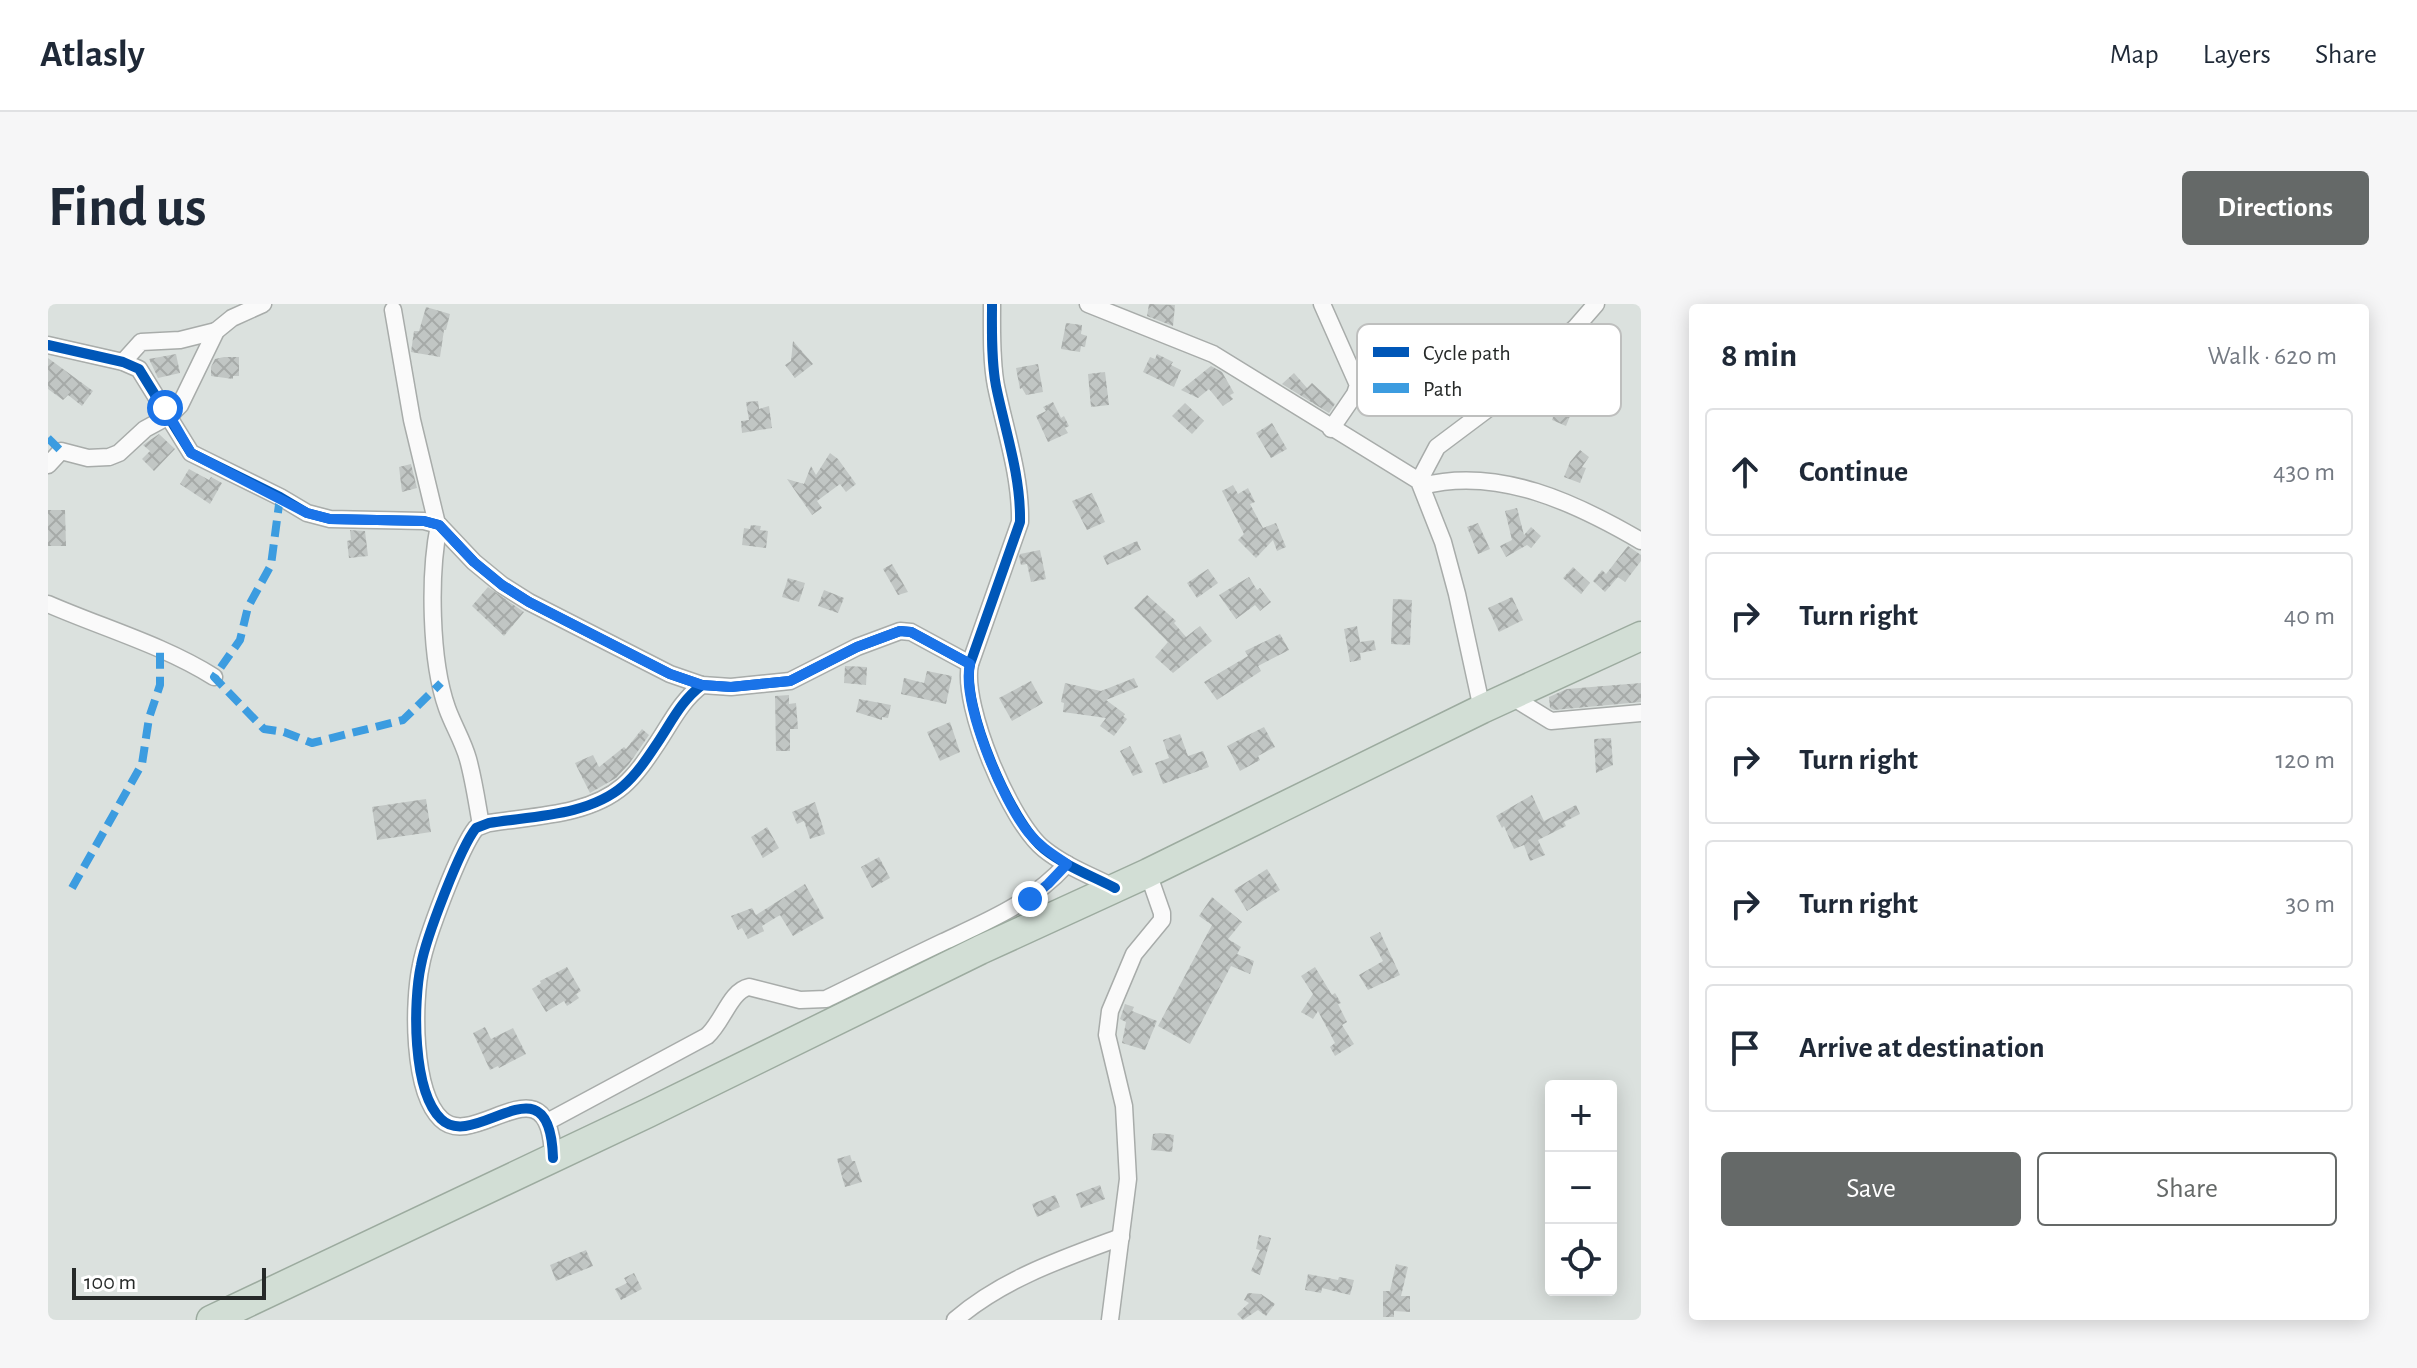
<!DOCTYPE html>
<meta charset="utf-8">
<style>
body{margin:0;font-family:"Alegreya Sans",sans-serif;background:#f6f6f7;color:#1f2937}
.controls{position:absolute;right:24px;bottom:24px;display:grid;overflow:hidden;border-radius:8px;box-shadow:0 4px 20px #0003}
.controls button{width:72px;height:72px;display:grid;place-items:center;padding:0;border:0;border-bottom:2px solid #e0e1e3;background:#fff;color:#1f2937;font:40px sans-serif}
.scale{position:absolute;left:24px;bottom:20px;width:194px;box-sizing:border-box;padding-left:8px;border:4px solid #262928;border-top:0;font-size:22px;line-height:28px;white-space:nowrap;color:#262928;-webkit-text-stroke:6px #fff;paint-order:stroke}
.stop{position:absolute;width:24px;height:24px;margin:-18px;border:6px solid #1a73e8;border-radius:50%;background:#fff}
.stop.end{background:#1a73e8;border-color:#fff;box-shadow:0 2px 8px #0008}
.list{margin:0;padding:0;list-style:none}
h2{display:flex;justify-content:space-between;align-items:center;height:104px;margin:0;padding:0 32px;font-size:34px}
h2 small{font-size:26px;font-weight:400;color:#747a83}
.list li{display:grid;grid-template-columns:52px 1fr auto;gap:24px;align-items:center;box-sizing:border-box;height:128px;margin:0 16px 16px;padding:0 16px;border:2px solid #e0e1e3;border-radius:8px}
.list b{display:block;font-size:30px;white-space:nowrap}
.list em{font-size:26px;font-style:normal;color:#747a83}
.actions{display:flex;gap:16px;padding:24px 32px}
.actions a{flex:1;padding:18px 0;border:2px solid #656968;border-radius:8px;text-align:center;font-size:28px;color:#656968}
.actions .main{background:#656968;color:#fff}
.icon{flex:none;width:44px;height:44px;fill:none;stroke:currentColor;stroke-width:2;stroke-linecap:round;stroke-linejoin:round}
.map{position:relative;flex:none;width:1593px;height:1016px;overflow:hidden;border-radius:8px}
header{display:flex;align-items:center;gap:48px;box-sizing:border-box;height:112px;padding:0 40px;background:#fff;border-bottom:2px solid #e0e1e3}
header strong{font-size:38px}
nav{display:flex;gap:44px;margin-inline-start:auto;font-size:28px}
.intro{display:flex;align-items:center;justify-content:space-between;box-sizing:border-box;height:192px;padding:0 48px}
h1{margin:0;font-size:56px}
.button{padding:20px 36px;border-radius:8px;background:#656968;color:#fff;font-size:28px;font-weight:700}
main{display:flex;gap:48px;padding:0 48px}
aside{flex:1;background:#fff;border-radius:8px;box-shadow:0 4px 20px #0003}
.map>svg:first-child{display:block}
.building{fill:url(#building-cross-hatch)}
.lines{fill:none;stroke-linecap:round;stroke-linejoin:round}
.street-casing{stroke:#a8acaa;stroke-width:19}
.highway-casing{stroke:#9cab9f;stroke-width:31}
.street{stroke:#fafafa;stroke-width:16}
.highway{stroke:#d2ded5;stroke-width:28}
.quiet{stroke:#3c9ce0;stroke-width:8;stroke-dasharray:16 8;stroke-linecap:butt}
.cycleway-casing{stroke:#fff;stroke-width:15}
.cycleway{stroke:#0057b8;stroke-width:10}
.route{stroke:#1a73e8;stroke-width:10}
.key{fill:#fff;stroke:#bebfbe;stroke-width:2}
.key-label{font-size:22px;fill:#262928}
</style>
<header>
<strong>Atlasly</strong>
<nav><a>Map</a><a>Layers</a><a>Share</a></nav>
</header>
<div class="intro"><h1>Find us</h1><a class="button">Directions</a></div>
<main>
<div class="map">
<svg width="1593" height="1016" viewBox="0 0 1593 1016">
<defs>
<pattern id="building-cross-hatch" width="8" height="8" patternUnits="userSpaceOnUse" patternTransform="scale(2)"><rect width="8" height="8" fill="#c1c6c4"/><path d="M0 0l8 8M0 8l8-8" fill="none" stroke="#a6aaa8"/></pattern>
</defs>
<rect width="100%" height="100%" fill="#dbe1de"/>
<g class="building">
<polygon points="1101,0 1127,1 1125,22 1099,12"/>
<polygon points="378,3 402,10 398,26 396,26 392,53 363,48 366,27 371,27"/>
<polygon points="1018,19 1034,21 1033,30 1039,32 1037,43 1033,42 1032,48 1013,45"/>
<polygon points="745,37 765,60 747,74 737,61 743,57"/>
<polygon points="128,50 132,69 110,74 101,55"/>
<polygon points="1109,50 1125,58 1123,61 1133,66 1126,83 1095,68 1102,53 1107,55"/>
<polygon points="176,53 191,53 191,72 185,72 185,75 163,72 163,63 167,55"/>
<polygon points="0,54 45,87 34,102 20,91 15,96 0,85"/>
<polygon points="990,60 995,88 978,91 974,84 972,85 968,64"/>
<polygon points="1163,62 1174,68 1186,89 1182,91 1185,95 1175,102 1161,85 1150,94 1133,86"/>
<polygon points="1057,68 1061,101 1043,103 1040,70"/>
<polygon points="1246,69 1259,84 1264,79 1287,100 1281,109 1234,80"/>
<polygon points="1496,85 1528,97 1518,122 1504,116 1506,110 1489,103"/>
<polygon points="710,97 711,105 721,102 724,124 694,129 693,117 701,116 698,98"/>
<polygon points="1005,98 1013,114 1016,112 1021,122 1017,124 1020,129 1000,138 988,112 998,107 995,103"/>
<polygon points="1137,99 1156,117 1144,130 1124,112"/>
<polygon points="1224,119 1239,145 1223,154 1208,129"/>
<polygon points="111,130 127,145 106,167 94,155 102,147 95,141"/>
<polygon points="1532,146 1541,153 1534,163 1538,164 1532,179 1516,173 1522,158"/>
<polygon points="782,149 790,155 808,180 798,188 792,180 769,197 774,204 764,211 739,175 756,180 763,162 768,171"/>
<polygon points="363,160 369,184 354,188 351,163"/>
<polygon points="141,165 161,176 163,173 174,179 162,200 132,180"/>
<polygon points="1185,181 1190,190 1200,184 1207,198 1202,200 1215,224 1228,219 1238,243 1229,247 1225,236 1208,254 1190,236 1196,230 1174,187"/>
<polygon points="1044,189 1057,218 1039,226 1024,197"/>
<polygon points="1469,204 1476,231 1483,223 1493,232 1483,244 1479,241 1458,253 1452,242 1464,236 1457,207"/>
<polygon points="0,206 17,206 18,242 0,242"/>
<polygon points="1430,219 1442,245 1430,250 1419,223"/>
<polygon points="703,221 713,222 712,226 720,227 718,244 694,241 696,224 702,225"/>
<polygon points="302,226 317,227 320,252 301,254 299,237 303,236"/>
<polygon points="1089,237 1093,246 1059,261 1055,252"/>
<polygon points="1580,242 1593,251 1593,257 1577,278 1570,273 1557,288 1545,277 1554,266 1558,270"/>
<polygon points="992,246 998,275 983,278 979,260 973,261 971,253 972,250"/>
<polygon points="844,260 860,288 850,291 835,265"/>
<polygon points="1525,263 1542,279 1533,290 1515,274"/>
<polygon points="1160,265 1170,279 1149,294 1139,279"/>
<polygon points="1201,273 1209,286 1212,284 1223,298 1212,307 1207,301 1188,315 1171,291"/>
<polygon points="740,274 757,279 751,298 734,293"/>
<polygon points="440,283 476,308 456,332 424,302"/>
<polygon points="776,286 796,294 790,309 770,302"/>
<polygon points="1099,291 1128,317 1126,319 1138,333 1152,322 1164,337 1125,369 1107,353 1120,338 1086,304"/>
<polygon points="1464,293 1475,316 1451,328 1440,304"/>
<polygon points="1345,295 1364,296 1362,341 1343,340"/>
<polygon points="1309,322 1312,338 1326,336 1328,346 1312,349 1313,356 1302,358 1296,325"/>
<polygon points="1232,330 1241,346 1210,362 1213,367 1169,396 1156,378 1200,352 1197,347"/>
<polygon points="797,362 819,363 818,381 796,379"/>
<polygon points="879,367 904,372 898,400 853,390 856,374 876,379"/>
<polygon points="1086,374 1090,383 1058,396 1077,410 1075,412 1079,415 1066,432 1052,422 1058,414 1015,408 1016,399 1013,398 1017,379 1053,387"/>
<polygon points="983,377 995,399 964,417 951,394"/>
<polygon points="1593,379 1593,398 1506,406 1502,404 1501,393 1519,385"/>
<polygon points="741,391 741,400 748,399 750,425 742,425 742,447 728,447 727,392"/>
<polygon points="811,395 843,401 840,414 834,413 834,416 808,408"/>
<polygon points="902,418 912,448 892,457 879,428"/>
<polygon points="1216,423 1227,443 1210,452 1212,456 1192,467 1179,442"/>
<polygon points="594,425 601,431 581,460 568,474 542,489 527,459 545,451 551,463 576,443 578,445"/>
<polygon points="1132,430 1140,452 1155,447 1161,463 1115,480 1107,459 1121,454 1115,436"/>
<polygon points="1563,434 1565,461 1548,469 1546,435"/>
<polygon points="1082,442 1095,468 1085,472 1072,447"/>
<polygon points="1484,491 1496,517 1528,501 1532,510 1516,518 1518,522 1490,536 1497,551 1482,557 1476,541 1466,545 1456,522 1454,524 1448,512"/>
<polygon points="378,495 383,528 329,536 324,503"/>
<polygon points="767,498 777,530 762,535 756,517 749,520 744,508"/>
<polygon points="719,523 731,544 715,554 703,533"/>
<polygon points="831,553 842,574 824,584 813,563"/>
<polygon points="1219,565 1232,586 1199,607 1186,586"/>
<polygon points="757,580 776,614 745,632 732,611 714,622 716,627 700,635 694,624 690,626 683,612 704,604 708,611"/>
<polygon points="1164,593 1194,618 1180,635 1193,643 1189,650 1206,657 1202,670 1183,662 1142,740 1110,722 1164,621 1151,612"/>
<polygon points="1332,628 1352,671 1320,686 1311,671 1335,657 1322,633"/>
<polygon points="519,663 533,687 528,690 531,694 519,702 516,697 498,708 484,685 493,679 492,677"/>
<polygon points="1267,663 1284,691 1287,689 1293,699 1290,700 1299,718 1294,721 1306,740 1287,752 1282,743 1287,739 1270,707 1265,715 1253,708 1265,690 1253,672"/>
<polygon points="1077,700 1086,703 1084,707 1109,717 1097,746 1074,739 1078,718 1072,715"/>
<polygon points="437,723 443,735 465,724 478,750 451,764 450,762 442,766 425,729"/>
<polygon points="1112,829 1126,831 1124,848 1103,846 1105,830"/>
<polygon points="802,851 804,857 807,857 814,878 797,883 789,855"/>
<polygon points="1052,881 1057,895 1033,904 1028,890"/>
<polygon points="1007,891 1012,903 989,913 984,900"/>
<polygon points="1211,931 1223,934 1212,971 1203,967 1212,946 1208,945"/>
<polygon points="538,946 545,962 508,977 502,961"/>
<polygon points="1348,960 1360,963 1353,992 1362,992 1362,1008 1346,1007 1346,1013 1335,1013 1335,987 1342,987"/>
<polygon points="586,969 594,985 573,996 567,985 579,979 576,974"/>
<polygon points="1260,970 1290,976 1291,973 1306,976 1302,991 1274,984 1273,989 1257,986"/>
<polygon points="1200,989 1213,990 1227,1000 1218,1012 1210,1006 1195,1016 1189,1010 1201,999 1196,996"/>
</g>
<g class="lines">
<defs>
<g id="street">
<path d="M944 0C944 26 943 56 948 82 957 126 973 172 972 218L922 360C913 402 963 519 996 545 1017 562 1044 572 1067 584"/>
<polyline points="1040,0 1165,50 1371,177 1395,238 1409,290 1434,405"/>
<polyline points="1274,0 1310,81 1307,90 1283,125"/>
<polyline points="345,6 364,116 389,220"/>
<polyline points="0,41 75,58 91,65 143,149 232,193 259,209 282,215 376,217 391,221 426,258 454,281 481,298 622,370 654,381 683,383 742,377 809,343 852,327 863,328 922,360"/>
<polyline points="75,58 93,38 132,36 168,27"/>
<polyline points="0,161 13,147 40,154 61,153 71,149 97,125 121,112 132,101 168,27 184,14 215,0"/>
<polyline points="1371,177 1389,143 1441,104 1528,23 1548,0"/>
<path d="M1374 182C1450 162 1528 199 1593 237"/>
<path d="M391 221C381 270 382 356 399 404 405 421 415 437 420 455 426 477 429 499 433 521"/>
<path d="M0 300C55 324 115 341 166 373"/>
<polyline points="1464,393 1503,417 1593,409"/>
<path d="M499 818 659 732C675 718 682 687 701 683L752 696 778 695C817 676 855 657 895 638 942 616 982 600 1019 560"/>
<path d="M505 854C502 749 427 849 393 815 364 787 365 698 373 661 378 634 412 544 428 524L441 519C484 512 540 512 575 482 589 470 600 453 610 438 624 417 633 397 654 381"/>
<path d="M907 1016C954 975 1016 954 1073 933"/>
<polyline points="1062,1016 1080,875 1076,802 1059,731 1062,707 1086,650 1114,616 1114,609 1100,569"/>
</g>
<polyline id="highway" points="163,1016 600,809 932,646 1100,569 1434,405 1593,332"/>
</defs>
<use href="#street" class="street-casing"/>
<use href="#highway" class="highway-casing"/>
<use href="#street" class="street"/>
<use href="#highway" class="highway"/>
<g class="quiet">
<polyline points="0,134 13,147"/>
<polyline points="232,193 223,261 200,303 192,336 166,373 216,425 236,428 264,439 355,416 393,379"/>
<polyline points="24,584 94,460 101,414 112,381 112,344"/>
</g>
<defs>
<g id="cycleway">
<path d="M944 0C944 26 943 56 948 82 957 126 973 172 972 218L922 360C913 402 963 519 996 545 1017 562 1044 572 1067 584"/>
<polyline points="0,41 75,58 91,65 143,149 232,193 259,209 282,215 376,217 391,221 426,258 454,281 481,298 622,370 654,381 683,383 742,377 809,343 852,327 863,328 922,360"/>
<path d="M505 854C502 749 427 849 393 815 364 787 365 698 373 661 378 634 412 544 428 524L441 519C484 512 540 512 575 482 589 470 600 453 610 438 624 417 633 397 654 381"/>
</g>
</defs>
<use href="#cycleway" class="cycleway-casing"/>
<use href="#cycleway" class="cycleway"/>
</g>
<g class="lines">
<path class="route" d="M117 104 143 149 259 209 282 215 376 217 391 221 426 258 454 281 481 298 622 370 654 381 683 383 742 377 809 343 852 327 863 328 922 360C913 399 955 497 980 528 991 542 1004 550 1019 560L1000 580 982 595"/>
</g>
<rect x="1309" y="20" width="264" height="92" rx="12" class="key"/>
<rect x="1325" y="43" width="36" height="10" fill="#0057b8"/>
<rect x="1325" y="79" width="36" height="10" fill="#3c9ce0"/>
<g class="key-label">
<text x="1375" y="56">Cycle path</text>
<text x="1375" y="92">Path</text>
</g>
</svg>
<div class="controls">
<button>+</button>
<button>−</button>
<button><svg class="icon" aria-label="locate" viewBox="0 0 24 24"><circle cx="12" cy="12" r="6"/><path d="M12 2v4M12 18v4M2 12h4M18 12h4"/></svg></button>
</div>
<div class="scale">100 m</div>
<div class="stop" style="left:117px;top:104px"></div>
<div class="stop end" style="left:982px;top:595px"></div>
</div>
<aside>
<h2>8 min<small>Walk · 620 m</small></h2>
<ul class="list">
<li><svg class="icon" aria-label="ahead" viewBox="0 0 24 24"><path d="M12 20V5M6 11l6-6 6 6"/></svg><div><b>Continue</b></div><em>430 m</em></li>
<li><svg class="icon" aria-label="right" viewBox="0 0 24 24"><path d="M7 20v-9h11M14 6l5 5-5 5"/></svg><div><b>Turn right</b></div><em>40 m</em></li>
<li><svg class="icon" aria-label="right" viewBox="0 0 24 24"><path d="M7 20v-9h11M14 6l5 5-5 5"/></svg><div><b>Turn right</b></div><em>120 m</em></li>
<li><svg class="icon" aria-label="right" viewBox="0 0 24 24"><path d="M7 20v-9h11M14 6l5 5-5 5"/></svg><div><b>Turn right</b></div><em>30 m</em></li>
<li><svg class="icon" aria-label="arrive" viewBox="0 0 24 24"><path d="M6 21V4h12l-3 4 3 4H6"/></svg><div><b>Arrive at destination</b></div></li>
</ul>
<div class="actions"><a class="main">Save</a><a>Share</a></div>
</aside>
</main>
